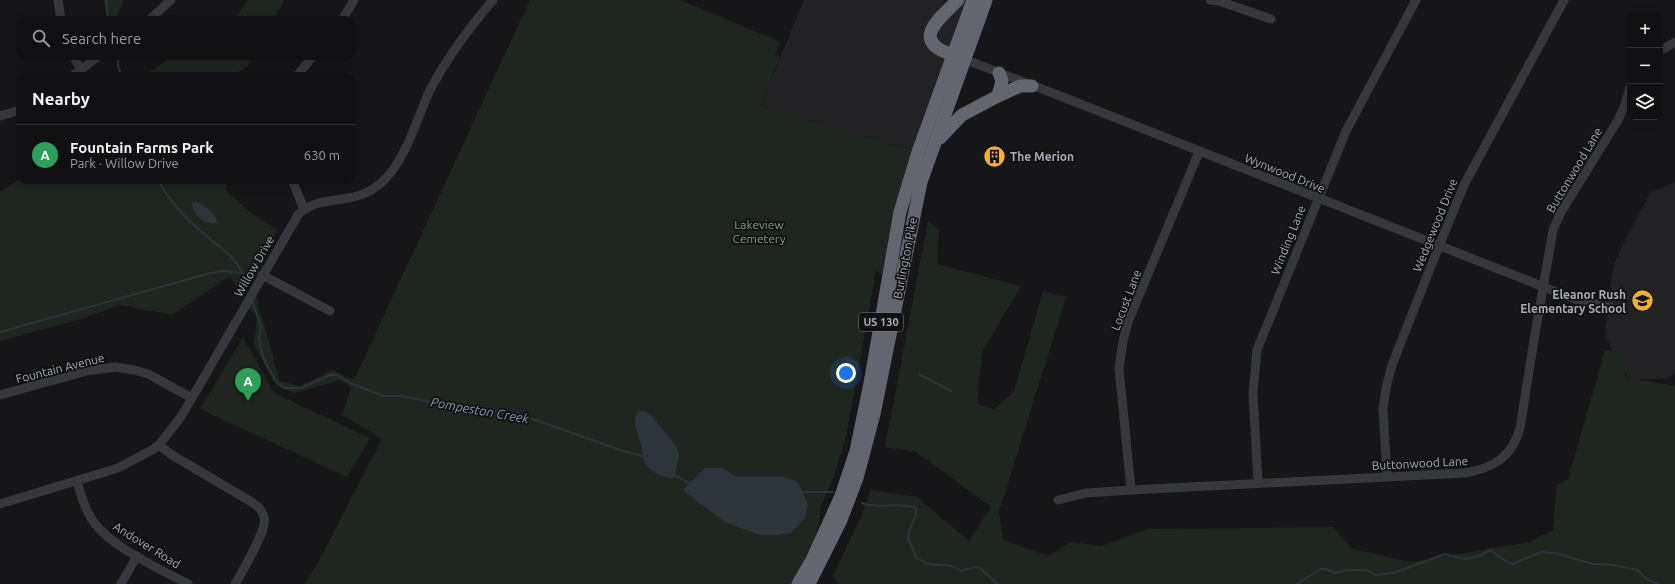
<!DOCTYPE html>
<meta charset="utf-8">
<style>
body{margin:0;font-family:Ubuntu,sans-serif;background:#19191b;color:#f1f3f6}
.controls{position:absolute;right:12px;top:12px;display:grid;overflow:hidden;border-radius:8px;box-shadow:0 2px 10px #0003}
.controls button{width:36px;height:36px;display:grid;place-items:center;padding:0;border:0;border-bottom:1px solid #303032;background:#101012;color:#f1f3f6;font:20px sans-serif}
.you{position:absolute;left:846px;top:373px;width:14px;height:14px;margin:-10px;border:3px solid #fff;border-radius:50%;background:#1a73e8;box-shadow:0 0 0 6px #1a73e833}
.badge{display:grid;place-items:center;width:26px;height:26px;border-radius:50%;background:#f2b134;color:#fff;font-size:13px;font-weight:700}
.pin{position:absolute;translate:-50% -33px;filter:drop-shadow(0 1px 2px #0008)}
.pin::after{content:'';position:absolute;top:21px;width:14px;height:12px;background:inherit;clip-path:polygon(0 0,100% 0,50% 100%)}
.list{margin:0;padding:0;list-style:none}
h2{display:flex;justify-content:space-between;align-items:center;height:52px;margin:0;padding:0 16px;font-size:17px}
h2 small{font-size:13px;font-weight:400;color:#9c9d9f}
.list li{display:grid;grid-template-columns:26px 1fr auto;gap:12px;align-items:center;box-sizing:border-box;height:60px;padding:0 16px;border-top:1px solid #303032}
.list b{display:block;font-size:15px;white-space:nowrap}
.list p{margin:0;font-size:13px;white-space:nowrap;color:#9c9d9f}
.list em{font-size:13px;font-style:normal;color:#9c9d9f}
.icon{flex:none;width:22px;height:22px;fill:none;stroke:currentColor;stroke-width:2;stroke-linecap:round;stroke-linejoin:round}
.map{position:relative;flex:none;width:1675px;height:584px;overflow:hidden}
.search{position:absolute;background:#101012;box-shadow:0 2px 10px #0003;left:16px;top:16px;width:340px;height:44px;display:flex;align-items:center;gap:10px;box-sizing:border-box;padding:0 14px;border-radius:12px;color:#9c9d9f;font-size:15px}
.panel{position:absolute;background:#101012;box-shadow:0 2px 10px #0003;left:16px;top:72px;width:340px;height:112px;border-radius:12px}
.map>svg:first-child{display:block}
.built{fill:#222225}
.green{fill:#1e261f}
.water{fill:#2c353c}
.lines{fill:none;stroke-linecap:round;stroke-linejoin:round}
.stream{stroke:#2c353c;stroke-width:2}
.minor{stroke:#37383d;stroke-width:9}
.highway{stroke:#63666e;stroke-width:13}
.labels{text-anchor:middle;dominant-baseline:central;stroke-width:3.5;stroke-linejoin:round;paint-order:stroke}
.shield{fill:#111113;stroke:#7b7e86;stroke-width:1}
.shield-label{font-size:11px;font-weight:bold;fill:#a8adb8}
.poi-label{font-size:12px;font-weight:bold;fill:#a8adb8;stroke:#111113;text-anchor:start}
.street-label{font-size:12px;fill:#a8adb8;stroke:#111113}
.park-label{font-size:12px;fill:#7fa381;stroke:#111113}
.water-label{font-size:13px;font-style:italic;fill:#7f9bb3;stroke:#111113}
</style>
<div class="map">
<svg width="1675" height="584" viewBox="0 0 1675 584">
<rect width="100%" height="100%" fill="#161618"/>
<g class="built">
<polygon points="804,0 973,0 918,152 760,106"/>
<polygon points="1675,182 1675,373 1666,379 1630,379 1615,357 1605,335 1613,267 1626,238 1651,192"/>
</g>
<g class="green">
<polygon points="104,0 123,0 116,20 107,20"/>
<polygon points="248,0 284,0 273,20 234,20"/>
<polygon points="530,0 680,0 781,42 775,55 780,57 760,106 918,152 888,277 876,271 846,437 832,482 820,508 820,516 812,560 798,584 305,584 323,553 382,439 342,415 351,388 340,380 295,393 276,386 254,345 257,315 246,307 255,293 280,381 299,386 333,370 354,380"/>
<polygon points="174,56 253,56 247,67 231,76 143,76"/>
<polygon points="20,179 20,180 228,180 225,190 255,216 278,230 242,295 230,276 172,315 120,305 81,319 0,341 0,192"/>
<polygon points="928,221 939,230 937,264 1021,286 982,352 977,404 994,409 1014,392 1043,291 1066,297 999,512 1003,540 1049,556 1070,542 1101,546 1148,529 1333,527 1352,549 1411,562 1529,542 1553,530 1557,485 1568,479 1605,350 1619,352 1626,377 1675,386 1675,584 839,584 833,576 862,514 871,490 917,497 969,541 991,507 916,452 885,447"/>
<polygon points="243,337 274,393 370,438 347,477 200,409"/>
</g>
<g class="water">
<path d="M192 202C201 201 217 214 217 223 204 225 193 215 192 202Z"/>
<path d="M640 411H645L650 414 677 447 679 455 675 476C667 482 651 471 645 464 642 456 643 449 640 441 638 433 630 418 640 411Z"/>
<polygon points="705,468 722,468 737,477 784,477 798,482 808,504 805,518 791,533 777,535 759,535 723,521 683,490"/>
</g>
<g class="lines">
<g class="stream">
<polyline points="106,0 108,20"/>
<polyline points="118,56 118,67 122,76"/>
<path d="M158 180C169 201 186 219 204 234 218 246 234 255 242 273"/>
<polyline points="252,300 261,327 259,339 261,350 266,364 276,381 284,388 301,388 330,375 337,375 350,383 383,396 401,396 463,409 519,414 620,450 645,457"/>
<polyline points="0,332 207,274 223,271 242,273"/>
<polyline points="919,374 951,391"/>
<polyline points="674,475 691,484"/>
<polyline points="800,493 809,492 833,492"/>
<path d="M862 503C879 510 899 501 916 508V516L911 526 908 538 916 557 928 564 952 566 961 571 975 567 980 568 997 584"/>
<polyline points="1297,584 1321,569 1326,569 1335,573 1347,570 1365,570 1369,571 1376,575 1394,573 1445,554 1464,559 1479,556 1490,550 1507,562 1513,564 1541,552 1556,553 1592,564 1613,565 1637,570 1648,580 1659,584"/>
</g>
<g class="minor">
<polyline points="58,0 61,20"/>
<polyline points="1210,0 1219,1 1271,19"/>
<polyline points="149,20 171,0"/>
<polyline points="342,20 354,0"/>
<polyline points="1660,51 1675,42"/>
<polyline points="73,56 81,69"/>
<polyline points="961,58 1045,90 1577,300 1610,307"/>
<polyline points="72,76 99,56"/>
<polyline points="297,76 313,56"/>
<polyline points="0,116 20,110"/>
<polyline points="292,180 304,209"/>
<polyline points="262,275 330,311"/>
<polyline points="0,395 87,371 115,367 135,370 148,374 192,398"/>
<path d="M159 445 172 455 250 501C256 505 262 509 264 517 268 530 242 571 235 584"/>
<polyline points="1387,477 1383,409 1386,388 1392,365 1439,246 1464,185 1564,0"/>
<path d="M77 481C81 494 84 507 91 518 108 546 160 569 188 584"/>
<polyline points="1258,482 1253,394 1257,350 1346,131 1416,0"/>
<polyline points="1131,490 1119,368 1123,341 1128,322 1199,152"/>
<path d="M1058 500 1086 493 1131 490 1465 473C1494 468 1512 457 1520 428L1534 340 1553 230 1560 214 1618 120 1625 105 1630 87"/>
<path d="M0 504 118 468 152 450 159 445 180 418 192 398 298 215C315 198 336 202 357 196 365 194 375 188 381 183 404 164 417 119 429 92 446 59 469 28 493 0"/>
<polyline points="121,584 137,556"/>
</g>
<g class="highway">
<path d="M953 55C909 41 939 19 958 0"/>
<polyline points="998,96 1020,86 1032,86"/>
<polyline points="940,138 962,115 998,96 1002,81 999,73"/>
<polyline points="798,584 812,560 841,496 856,451 870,383 900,212 918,152 973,0"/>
<polyline points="809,584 841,520 857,478 874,414 921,182 986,0"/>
</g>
</g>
<defs>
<symbol id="building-disc" viewBox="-11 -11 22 22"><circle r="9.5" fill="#f2b134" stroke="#111113"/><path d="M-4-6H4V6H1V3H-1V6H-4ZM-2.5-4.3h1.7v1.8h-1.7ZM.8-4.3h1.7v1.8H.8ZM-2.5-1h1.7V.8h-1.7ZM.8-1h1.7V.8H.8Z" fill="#111"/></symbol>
<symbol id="school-disc" viewBox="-11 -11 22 22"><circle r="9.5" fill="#f2b134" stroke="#111113"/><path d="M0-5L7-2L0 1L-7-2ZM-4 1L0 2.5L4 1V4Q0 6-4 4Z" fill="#111"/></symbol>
</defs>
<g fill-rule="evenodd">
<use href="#building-disc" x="982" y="144" width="25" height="25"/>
<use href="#school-disc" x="1630" y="288" width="25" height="25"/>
</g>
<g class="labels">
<rect class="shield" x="859" y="313" width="44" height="18" rx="3"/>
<g class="shield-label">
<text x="881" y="322">US 130</text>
</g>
<g class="poi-label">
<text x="1010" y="156">The Merion</text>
<text x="1626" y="294" text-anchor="end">Eleanor Rush<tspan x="1626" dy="14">Elementary School</tspan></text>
</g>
<g class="street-label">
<text transform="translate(1574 170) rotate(-59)">Buttonwood Lane</text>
<text transform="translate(1285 173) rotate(22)">Wynwood Drive</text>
<text transform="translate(1435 225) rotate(-68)">Wedgewood Drive</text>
<text transform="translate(1288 240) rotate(-68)">Winding Lane</text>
<text transform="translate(905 258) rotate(-79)">Burlington Pike</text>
<text transform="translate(254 266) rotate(-60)">Willow Drive</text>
<text transform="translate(1126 300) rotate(-69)">Locust Lane</text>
<text transform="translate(60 368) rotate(-14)">Fountain Avenue</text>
<text transform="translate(1420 463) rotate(-3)">Buttonwood Lane</text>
<text transform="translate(147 545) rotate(32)">Andover Road</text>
</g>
<g class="park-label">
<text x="759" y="224">Lakeview<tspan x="759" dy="14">Cemetery</tspan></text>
</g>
<g class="water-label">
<text transform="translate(480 410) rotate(10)">Pompeston Creek</text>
</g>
</g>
</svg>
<div class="controls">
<button>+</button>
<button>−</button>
<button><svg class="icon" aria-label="layers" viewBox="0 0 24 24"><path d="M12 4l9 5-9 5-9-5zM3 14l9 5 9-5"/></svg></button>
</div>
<div class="you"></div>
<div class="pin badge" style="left:248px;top:401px;background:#2e9e5b">A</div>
<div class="search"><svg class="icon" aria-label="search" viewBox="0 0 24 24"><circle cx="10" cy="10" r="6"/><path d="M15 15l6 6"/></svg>Search here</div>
<section class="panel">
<h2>Nearby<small></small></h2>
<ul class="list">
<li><span class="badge" style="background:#2e9e5b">A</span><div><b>Fountain Farms Park</b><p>Park · Willow Drive</p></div><em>630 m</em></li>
</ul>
</section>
</div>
